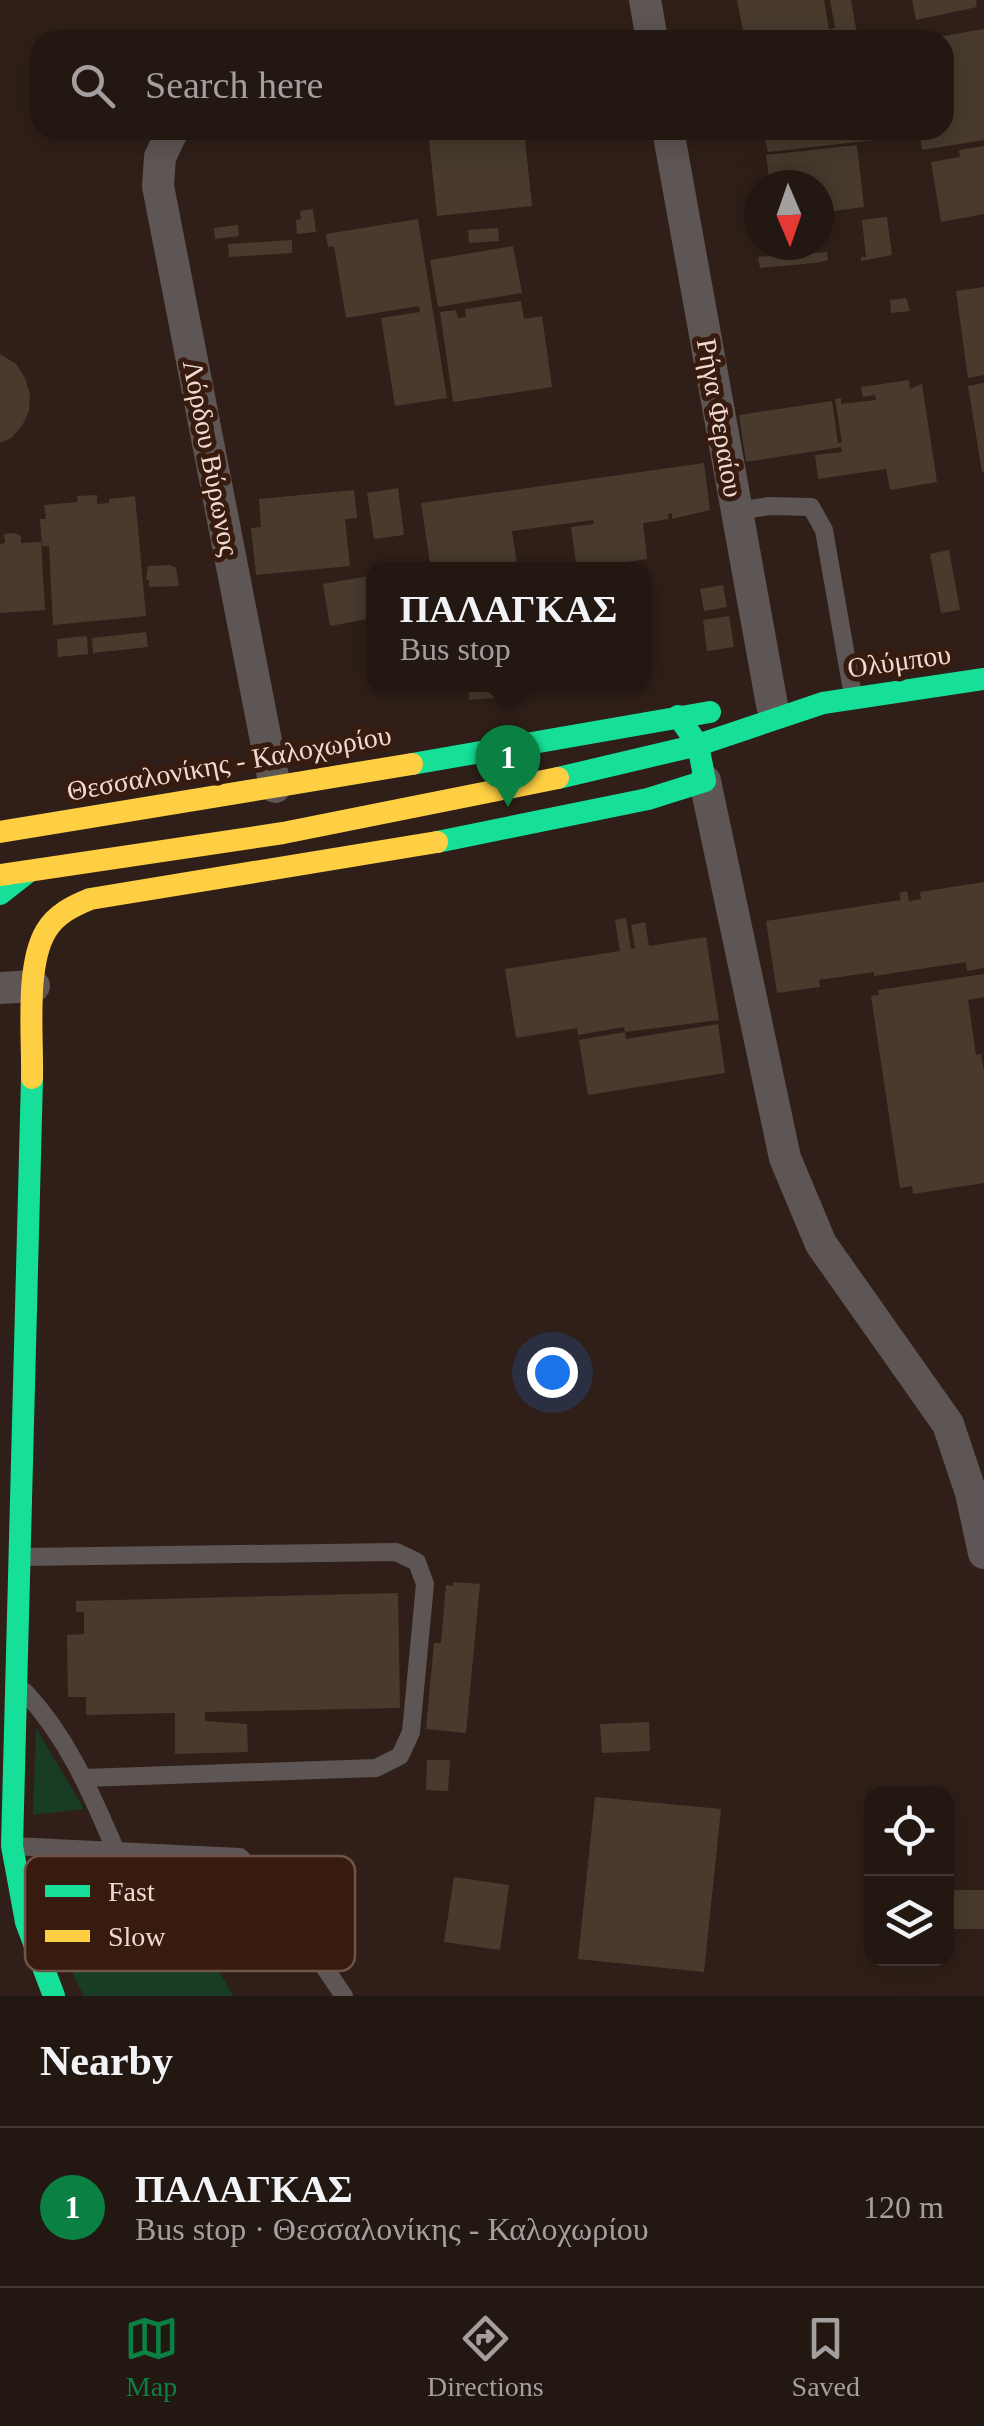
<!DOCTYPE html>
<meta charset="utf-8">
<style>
body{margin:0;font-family:Georgia,serif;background:#2b201b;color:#f1f3f6}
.controls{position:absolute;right:30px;bottom:30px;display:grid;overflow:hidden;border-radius:20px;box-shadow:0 5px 25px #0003}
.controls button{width:90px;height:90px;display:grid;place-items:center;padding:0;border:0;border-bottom:2px solid #403632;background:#231712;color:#f1f3f6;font:50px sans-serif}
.compass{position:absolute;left:744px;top:170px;width:90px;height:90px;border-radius:50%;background:#231712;box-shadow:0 5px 25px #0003;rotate:178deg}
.you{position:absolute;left:552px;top:1372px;width:35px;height:35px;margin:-25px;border:8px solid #fff;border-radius:50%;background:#1a73e8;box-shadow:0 0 0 15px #1a73e833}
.badge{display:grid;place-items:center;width:65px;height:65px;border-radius:50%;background:#0b8043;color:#fff;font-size:32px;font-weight:700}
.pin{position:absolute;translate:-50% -82px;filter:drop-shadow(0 2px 5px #0008)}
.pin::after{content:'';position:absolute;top:52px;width:35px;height:30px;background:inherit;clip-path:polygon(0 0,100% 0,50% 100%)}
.popup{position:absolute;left:366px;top:562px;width:285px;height:130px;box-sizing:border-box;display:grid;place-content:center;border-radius:20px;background:#231712;filter:drop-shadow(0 2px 8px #0005);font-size:32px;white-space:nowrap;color:#a39f9f}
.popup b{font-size:38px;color:#f1f3f6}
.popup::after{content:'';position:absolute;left:50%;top:100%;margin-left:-20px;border:20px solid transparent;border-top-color:#231712}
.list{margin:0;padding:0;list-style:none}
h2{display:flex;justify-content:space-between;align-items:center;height:130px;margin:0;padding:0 40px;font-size:42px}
h2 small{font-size:32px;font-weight:400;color:#a39f9f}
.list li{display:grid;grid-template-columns:65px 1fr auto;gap:30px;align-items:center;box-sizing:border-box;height:160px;padding:0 40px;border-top:2px solid #403632}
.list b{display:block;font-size:38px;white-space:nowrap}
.list p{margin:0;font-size:32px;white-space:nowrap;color:#a39f9f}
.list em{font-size:32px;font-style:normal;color:#a39f9f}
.icon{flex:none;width:55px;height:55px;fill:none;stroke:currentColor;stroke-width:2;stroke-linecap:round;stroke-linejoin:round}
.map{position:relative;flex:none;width:984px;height:1996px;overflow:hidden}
.search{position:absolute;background:#231712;box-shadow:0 5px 25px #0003;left:30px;right:30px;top:30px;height:110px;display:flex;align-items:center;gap:25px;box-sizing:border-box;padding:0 35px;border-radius:30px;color:#a39f9f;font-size:38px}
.sheet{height:290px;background:#231712}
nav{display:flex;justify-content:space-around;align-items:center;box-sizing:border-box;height:140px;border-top:2px solid #403632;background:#231712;font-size:28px;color:#a39f9f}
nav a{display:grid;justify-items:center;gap:5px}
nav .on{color:#0b8043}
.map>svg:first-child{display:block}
.green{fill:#193c25}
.building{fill:#483b2e}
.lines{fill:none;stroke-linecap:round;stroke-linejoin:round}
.lane{stroke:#5e5654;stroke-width:18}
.street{stroke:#5e5654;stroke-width:32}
.fast{stroke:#16e098;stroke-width:22}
.slow{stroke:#ffcf43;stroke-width:22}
.labels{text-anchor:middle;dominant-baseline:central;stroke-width:10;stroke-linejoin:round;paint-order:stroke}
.street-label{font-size:28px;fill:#eedad2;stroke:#381b0f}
.key{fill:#381b0f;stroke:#6f544a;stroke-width:2.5}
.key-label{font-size:28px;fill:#eedad2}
</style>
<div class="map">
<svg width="984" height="1996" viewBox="0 0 984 1996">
<rect width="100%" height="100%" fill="#2f1f18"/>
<g class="green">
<polygon points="36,1728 84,1809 33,1815"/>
<polygon points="37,1866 169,1881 233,1996 84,1996 74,1977"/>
</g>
<g class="building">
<polygon points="737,0 824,0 829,29 835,28 830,0 851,0 858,40 745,40"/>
<polygon points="912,0 976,0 977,7 916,20"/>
<polygon points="984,29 984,140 922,150 919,130 944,130 944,40 932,38"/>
<polygon points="428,130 524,130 532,206 437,216"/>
<polygon points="763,130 874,130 875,140 768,152"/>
<polygon points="857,145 864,207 819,213 819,185 770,185 766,155"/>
<polygon points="984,146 984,214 941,222 931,162 960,157 959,150"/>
<polygon points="313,209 316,232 297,234 296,220 301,219 300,211"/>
<polygon points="887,217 892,255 861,261 861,257 866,257 862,220"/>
<polygon points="418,219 447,398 395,406 381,318 420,312 419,306 346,318 334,246 328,247 326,234"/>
<polygon points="238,225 239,236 215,239 214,228"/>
<polygon points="498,228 499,241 469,243 468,230"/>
<polygon points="292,240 292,253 229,257 228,244"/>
<polygon points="513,246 522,293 438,307 430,260"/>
<polygon points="827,252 828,260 816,263 760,268 758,257"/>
<polygon points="984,287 984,375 968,378 956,291"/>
<polygon points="906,298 910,311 891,313 890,300"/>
<polygon points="521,301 524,319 542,316 552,387 453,402 440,312 456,310 458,318 466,317 465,309"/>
<polygon points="0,354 16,364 25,378 30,394 29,411 22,426 11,438 0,443"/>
<polygon points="909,380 910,389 922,384 937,482 890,490 886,469 818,479 815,455 842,452 841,447 746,462 739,415 832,401 838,443 842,442 835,399 841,398 841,404 876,400 875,395 863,397 861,387"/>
<polygon points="984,383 984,472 982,472 968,386"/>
<polygon points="704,463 710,510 672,519 672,513 668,514 669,519 643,523 647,559 600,566 600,570 577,570 571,527 594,524 593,520 512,531 518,570 431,570 421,503"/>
<polygon points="398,488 404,535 374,539 367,493"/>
<polygon points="354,490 357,518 345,519 350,566 256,575 251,528 261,527 259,499"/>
<polygon points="97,495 97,504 109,503 109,499 135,496 146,616 53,625 49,546 42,546 40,519 46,519 44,505 78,502 77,496"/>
<polygon points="15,533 21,536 21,543 41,542 45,610 0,613 0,544 5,543 4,534"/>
<polygon points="949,550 960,610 941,613 930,554"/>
<polygon points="170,565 176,568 179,586 149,587 149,580 146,580 148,566"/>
<polygon points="369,576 373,618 330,626 323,584"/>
<polygon points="723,585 727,607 704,611 700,589"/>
<polygon points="729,616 734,647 707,651 703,620"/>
<polygon points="146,632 148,647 93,653 92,638"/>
<polygon points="87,636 88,654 58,657 57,639"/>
<polygon points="468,684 505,684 506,697 469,700"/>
<polygon points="984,882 984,968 967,971 966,962 874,976 874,972 819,980 820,987 777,993 766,921 901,900 899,893 907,891 909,901 921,899 920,892"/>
<polygon points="626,918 631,949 635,948 631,925 645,922 649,946 706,937 719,1020 625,1032 624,1027 578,1035 577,1028 516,1038 505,969 620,951 615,920"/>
<polygon points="984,974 984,997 968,1000 976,1055 981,1054 984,1071 984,1183 913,1194 912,1186 900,1188 871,996 879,995 878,990"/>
<polygon points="718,1024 725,1073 588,1095 579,1040 625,1032 626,1039"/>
<polygon points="453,1582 480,1584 466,1733 426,1729 434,1643 441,1643 446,1585 453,1586"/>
<polygon points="398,1593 400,1708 205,1712 205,1721 247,1724 248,1752 175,1754 175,1713 86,1715 86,1697 68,1697 67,1635 84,1634 84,1612 76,1612 76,1601"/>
<polygon points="649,1722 650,1751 602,1753 600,1724"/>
<polygon points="427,1760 450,1760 448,1791 426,1790"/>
<polygon points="595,1797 721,1809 704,1972 578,1959"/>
<polygon points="454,1877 509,1885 500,1950 444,1942"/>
<rect x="946" y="1890" width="38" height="39"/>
</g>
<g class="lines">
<g class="lane">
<polyline points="737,511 769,506 811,507 824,530 853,696"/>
<polyline points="22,1557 396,1552 417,1562 425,1584 411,1732 400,1756 376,1768 84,1778"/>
<path d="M25 1692C68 1738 91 1793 116 1851"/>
<polyline points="12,1846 240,1857 271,1889 344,1996"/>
</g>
<g class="street">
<polyline points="645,0 652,40"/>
<polyline points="173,130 160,157 158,186 275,787"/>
<polyline points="668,130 772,705"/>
<polyline points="705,781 785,1158 821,1244 948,1424 971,1493 984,1553"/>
<polyline points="0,988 34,986"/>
</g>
<g class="fast">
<polyline points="412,764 710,712"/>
<polyline points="558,778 698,745 823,703 984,679"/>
<polyline points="437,842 648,799 705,781 698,745 678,716"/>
<polyline points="0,894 28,872"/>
<polyline points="32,1078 12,1846 26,1922 54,1996"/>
</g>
<g class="slow">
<polyline points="0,832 412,764"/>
<polyline points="0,875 283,833 558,778"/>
<path d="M32 1078C33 1037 25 966 46 931 56 914 73 906 90 899L437 842"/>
</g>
</g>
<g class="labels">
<g class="street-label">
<text transform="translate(720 418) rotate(80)">Ρήγα Φεραίου</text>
<text transform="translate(211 458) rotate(79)">Λόρδου Βύρωνος</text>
<text transform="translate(899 661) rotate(-8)">Ολύμπου</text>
<text transform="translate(229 763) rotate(-10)">Θεσσαλονίκης - Καλοχωρίου</text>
</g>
</g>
<rect x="25" y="1856" width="330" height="115" rx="15" class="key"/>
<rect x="45" y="1885" width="45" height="12" fill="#16e098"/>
<rect x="45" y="1930" width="45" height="12" fill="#ffcf43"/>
<g class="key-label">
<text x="108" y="1901">Fast</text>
<text x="108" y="1946">Slow</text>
</g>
</svg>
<div class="controls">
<button><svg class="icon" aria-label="locate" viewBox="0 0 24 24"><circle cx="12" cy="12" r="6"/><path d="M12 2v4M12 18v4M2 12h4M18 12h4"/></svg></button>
<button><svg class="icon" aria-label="layers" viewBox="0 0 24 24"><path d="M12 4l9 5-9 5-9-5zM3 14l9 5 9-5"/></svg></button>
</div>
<svg class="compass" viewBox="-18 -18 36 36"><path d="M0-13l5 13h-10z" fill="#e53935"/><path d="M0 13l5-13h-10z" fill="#a39f9f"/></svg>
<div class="you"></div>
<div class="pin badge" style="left:508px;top:807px">1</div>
<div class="popup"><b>ΠΑΛΑΓΚΑΣ</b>Bus stop</div>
<div class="search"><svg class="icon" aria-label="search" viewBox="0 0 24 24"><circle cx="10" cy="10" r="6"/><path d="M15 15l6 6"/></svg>Search here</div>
</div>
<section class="sheet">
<h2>Nearby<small></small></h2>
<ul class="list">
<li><span class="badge">1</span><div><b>ΠΑΛΑΓΚΑΣ</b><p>Bus stop · Θεσσαλονίκης - Καλοχωρίου</p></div><em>120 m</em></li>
</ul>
</section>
<nav>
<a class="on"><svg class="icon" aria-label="map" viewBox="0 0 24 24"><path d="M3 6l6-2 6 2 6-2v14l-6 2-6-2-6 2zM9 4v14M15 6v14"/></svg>Map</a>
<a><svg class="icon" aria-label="directions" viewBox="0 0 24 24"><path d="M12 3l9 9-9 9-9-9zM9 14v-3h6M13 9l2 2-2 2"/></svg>Directions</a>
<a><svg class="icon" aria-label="saved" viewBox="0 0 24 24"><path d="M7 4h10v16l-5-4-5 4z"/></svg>Saved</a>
</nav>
